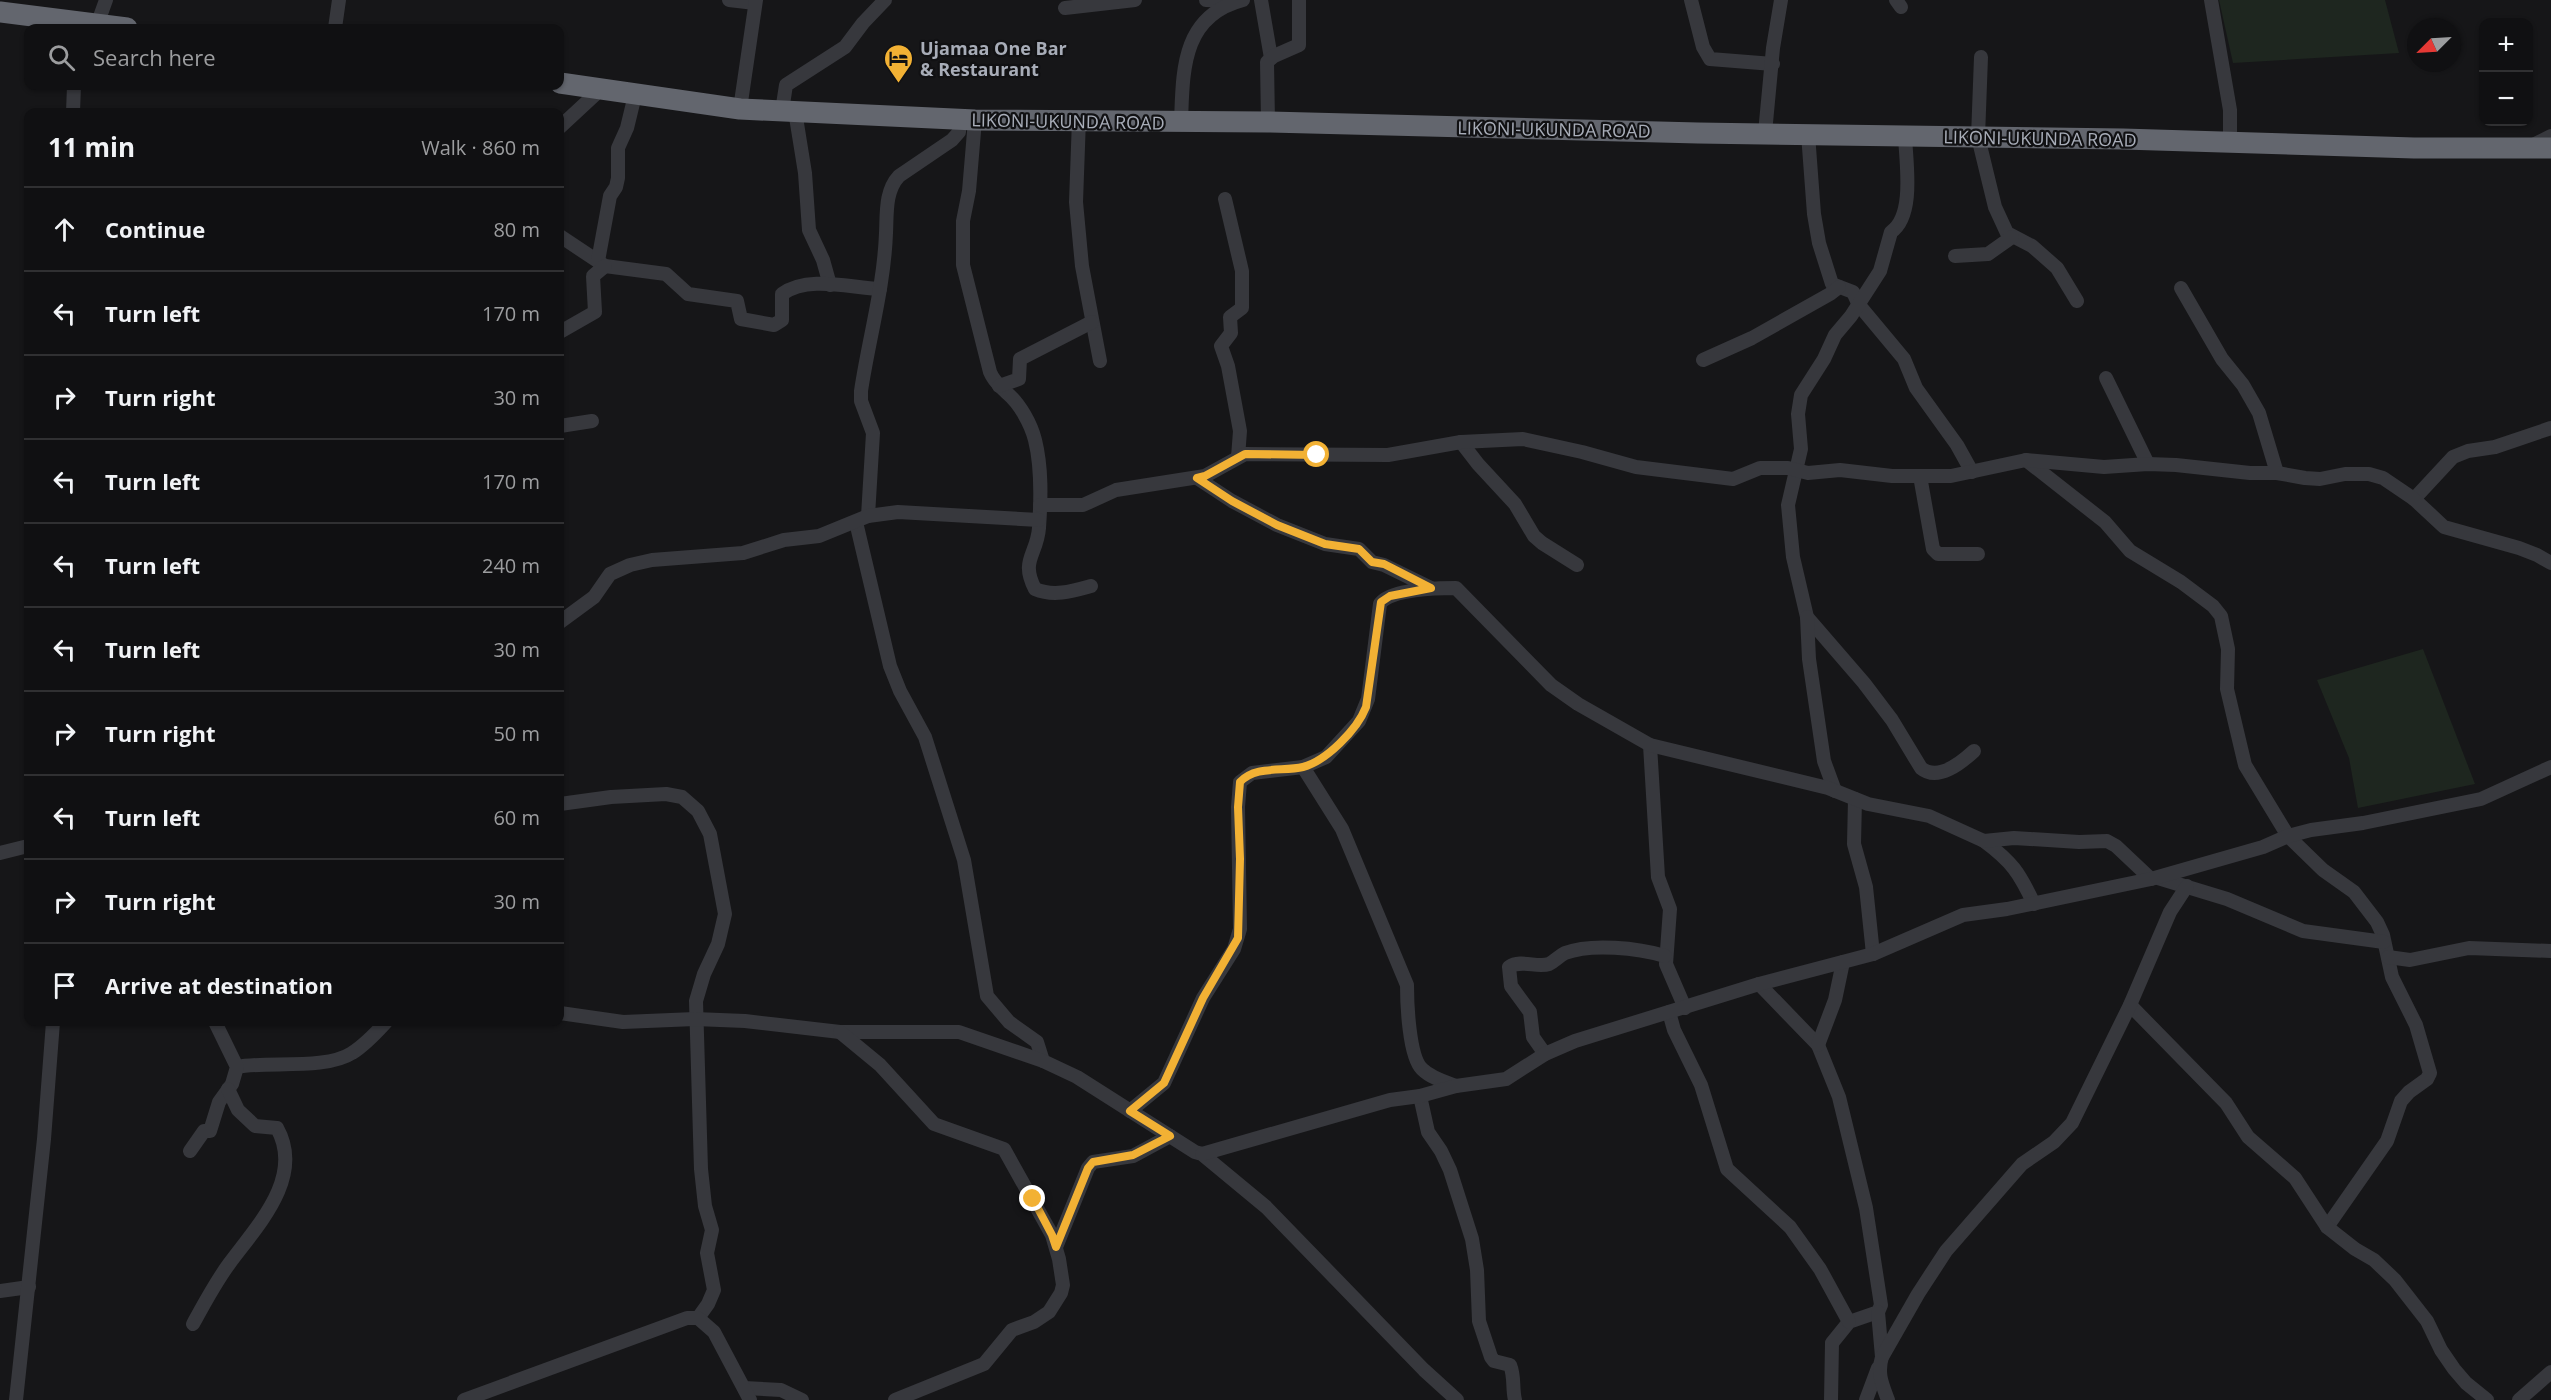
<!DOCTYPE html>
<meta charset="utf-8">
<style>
body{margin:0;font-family:"Open Sans",sans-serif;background:#1e1e20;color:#f1f3f6}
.controls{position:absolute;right:18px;top:18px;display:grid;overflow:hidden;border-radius:12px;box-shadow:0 2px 4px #0004}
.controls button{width:54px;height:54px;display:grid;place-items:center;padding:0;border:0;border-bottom:2px solid #303032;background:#101012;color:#f1f3f6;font:30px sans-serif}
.compass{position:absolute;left:2407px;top:18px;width:54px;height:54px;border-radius:50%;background:#101012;box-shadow:0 2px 4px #0004;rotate:246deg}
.stop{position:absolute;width:18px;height:18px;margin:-14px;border:4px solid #f2b134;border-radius:50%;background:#fff}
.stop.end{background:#f2b134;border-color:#fff;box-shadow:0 2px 6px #0008}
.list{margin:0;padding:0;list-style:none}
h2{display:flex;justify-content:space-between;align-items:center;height:78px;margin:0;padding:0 24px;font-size:26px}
h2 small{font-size:20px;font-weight:400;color:#9c9d9f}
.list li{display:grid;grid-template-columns:39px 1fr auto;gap:18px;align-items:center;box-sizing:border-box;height:84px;padding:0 24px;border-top:2px solid #303032}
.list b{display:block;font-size:22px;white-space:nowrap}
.list em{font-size:20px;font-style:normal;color:#9c9d9f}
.icon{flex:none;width:33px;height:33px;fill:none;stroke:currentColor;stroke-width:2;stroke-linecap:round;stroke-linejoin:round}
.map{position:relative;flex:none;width:2551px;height:1400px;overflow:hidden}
.search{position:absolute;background:#101012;box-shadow:0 2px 4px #0004;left:24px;top:24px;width:540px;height:66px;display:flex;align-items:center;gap:15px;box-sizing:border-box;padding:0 21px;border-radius:12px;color:#9c9d9f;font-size:22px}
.panel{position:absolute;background:#101012;box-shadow:0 2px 4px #0004;left:24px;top:108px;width:540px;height:918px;border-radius:12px}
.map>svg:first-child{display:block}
.green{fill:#1e261f}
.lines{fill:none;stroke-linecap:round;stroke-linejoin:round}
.minor{stroke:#37383d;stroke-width:14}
.highway{stroke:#63666e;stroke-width:21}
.route{stroke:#f2b134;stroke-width:8}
.labels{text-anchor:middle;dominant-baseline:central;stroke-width:4.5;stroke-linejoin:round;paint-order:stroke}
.poi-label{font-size:18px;font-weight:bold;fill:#a8adb8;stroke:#111113;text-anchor:start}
.street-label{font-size:18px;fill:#a8adb8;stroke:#111113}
</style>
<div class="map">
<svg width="2551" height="1400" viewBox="0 0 2551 1400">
<rect width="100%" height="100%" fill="#161618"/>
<g class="green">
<polygon points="2219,0 2385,0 2399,53 2233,63"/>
<polygon points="2423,649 2475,784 2358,808 2349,758 2317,680"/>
</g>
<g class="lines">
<g class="minor">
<polyline points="729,0 755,3"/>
<polyline points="1206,0 1231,1"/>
<polyline points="1261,0 1271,58"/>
<polyline points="1691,0 1703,47 1710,59 1773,64"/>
<polyline points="1896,0 1901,7"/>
<polyline points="2211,0 2230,110 2230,142"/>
<polyline points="1065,8 1135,0"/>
<polyline points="97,25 106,0"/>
<polyline points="335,28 339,0"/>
<polyline points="1981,57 1978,137 1995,207 2007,233 2032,246 2057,268 2077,301"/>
<polyline points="740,109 756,0"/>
<polyline points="782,111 786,85 845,47 863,23 885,0"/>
<polyline points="795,111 805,173 809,230 823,260 830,285"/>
<polyline points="73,112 74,86"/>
<polyline points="1079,119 1076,202 1082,266 1100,361"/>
<path d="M975 120 969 191 963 221V265L990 372C994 382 1000 386 1007 393 1020 404 1031 424 1035 440 1042 468 1041 499 1039 528 1037 555 1020 560 1035 589 1054 597 1073 591 1091 586"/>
<path d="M1181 122C1183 72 1181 16 1243 0"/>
<polyline points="1268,122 1267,62 1274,56 1299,45 1299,0"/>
<polyline points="560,127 602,88"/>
<polyline points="1765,133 1773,48 1781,0"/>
<polyline points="1808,134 1814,214 1819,243 1832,284 1853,292 1859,305 1904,359 1916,388 1957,445 1972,472"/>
<path d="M1905 136C1906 162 1915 216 1891 232L1880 271 1851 316 1835 335 1824 359 1801 395 1798 414 1801 449 1788 505 1793 557 1807 617 1864 683 1892 720 1921 768C1938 782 1961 763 1974 751"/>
<polyline points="2531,146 2551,136"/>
<polyline points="1225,199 1242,271 1242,308 1230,317 1231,333 1221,346 1228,366 1240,431 1238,457"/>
<path d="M560 236 605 266 666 274 688 294 737 301 741 319 774 325 782 320V294C809 275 850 288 880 289"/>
<polyline points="1955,256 1988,254 2012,237"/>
<polyline points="598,261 610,196 616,187 618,178 618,148 627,128 635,95"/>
<polyline points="2181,288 2222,359 2243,385 2259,413 2277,473"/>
<polyline points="560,332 595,312 593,276 605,266"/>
<polyline points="1703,360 1752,338 1830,294 1839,287"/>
<polyline points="2106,378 2148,464"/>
<polyline points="999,386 1019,379 1020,359 1092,322"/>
<polyline points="560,426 592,421"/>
<polyline points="1461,442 1478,464 1515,504 1534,536 1542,543 1577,565"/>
<polyline points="2026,460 2105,522 2130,551 2181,582 2213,606 2221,616 2228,649 2227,689 2245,765 2288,836 2323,870 2354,892 2377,922 2383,935 2392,977 2416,1025 2430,1073 2427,1079 2409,1092 2401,1101 2387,1141 2327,1227"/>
<polyline points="1920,476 1933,549 1938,554 1978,554"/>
<polyline points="1197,478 1232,501 1277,525 1325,544 1359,549 1372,562 1384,565 1431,588"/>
<polyline points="2414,499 2453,457 2468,451 2495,447 2551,428"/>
<polyline points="1040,505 1083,505 1116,490 1205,476 1245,454 1388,455 1461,442 1523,439 1582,452 1636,467 1733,479 1760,468 1788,468 1808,473 1840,470 1892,476 1951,476 2026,460 2104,467 2148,464 2176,465 2250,473 2277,473 2305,478 2320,479 2345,474 2369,474 2383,478 2414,499 2444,527 2519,548 2537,555 2551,563"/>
<path d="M868 516 873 433 861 401V391C869 338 884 287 886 233 887 213 885 191 899 176L952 140 959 132 960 119"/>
<polyline points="856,522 890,666 900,691 925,737 964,860 987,996 1009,1022 1037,1042 1043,1061"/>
<polyline points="1807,617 1809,659 1824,761 1835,791"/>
<polyline points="560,622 594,597 610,574 630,565 652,560 743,553 784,540 819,536 868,516 898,512 1039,520"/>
<polyline points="1650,745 1658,877 1670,909 1666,964 1685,1008"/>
<path d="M1303 767 1342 829 1407 985C1407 1003 1409 1057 1422 1069 1431 1078 1445 1082 1456 1086"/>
<polyline points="1855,799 1854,844 1866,887 1873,954"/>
<polyline points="560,804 611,797 666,794 682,797 698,811 710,834 725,914 718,944 704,974 696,1001 701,1169 705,1206 712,1230 707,1253 714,1290 708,1304 698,1318"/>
<path d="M1984 841C2012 862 2019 872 2034 904"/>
<polyline points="0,853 28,846"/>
<polyline points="2158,878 2227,899 2303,931 2384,942"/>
<polyline points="2388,957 2410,960 2469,948 2551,951"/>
<polyline points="1759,984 1818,1045 1839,1097 1866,1208 1881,1305 1878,1312 1849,1322 1832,1343 1831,1400"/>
<polyline points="2130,1005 2226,1103 2248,1137 2295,1178 2327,1227 2355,1249 2374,1260 2395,1280 2427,1321 2441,1350 2454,1369 2466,1383 2487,1400"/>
<polyline points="1669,1012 1674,1030 1701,1085 1727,1169 1790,1227 1820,1269 1849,1322"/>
<polyline points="560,1013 623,1022 695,1019 745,1021 840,1032 959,1032 1043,1061 1077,1077 1195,1152 1202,1154 1266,1207 1424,1370 1457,1400"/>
<polyline points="840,1032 880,1065 934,1124 1004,1149 1052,1235 1059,1259 1063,1285 1061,1293 1049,1312 1034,1322 1012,1330 984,1364 895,1400"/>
<polyline points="1818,1045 1835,1000 1843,962"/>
<path d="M1545 1054 1533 1037 1530 1012 1511 986 1509 967C1521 959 1537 968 1549 964 1555 961 1559 956 1565 953 1591 943 1638 948 1665 956"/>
<path d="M237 1067C268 1061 326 1070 352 1053 365 1045 376 1033 386 1022"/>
<path d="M1420 1096 1428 1132 1441 1151 1450 1170 1472 1239 1477 1270 1479 1321 1491 1357 1494 1361 1510 1365C1515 1377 1512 1388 1515 1400"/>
<path d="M1130 1111 1164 1083 1203 998 1234 949 1240 929 1238 807 1240 782 1252 773 1303 767 1326 757 1359 721 1368 699 1380 604C1390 589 1438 588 1456 588L1551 685 1578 704 1650 745 1828 788 1868 804 1929 816 1984 841 2014 838 2079 842 2107 841 2116 846 2151 879"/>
<polyline points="190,1151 204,1131 210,1131 219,1102 232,1084 237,1067 215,1022"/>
<polyline points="1202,1154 1390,1100 1420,1096 1456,1086 1506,1079 1545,1054 1575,1041 1759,984 1873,954 1963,915 2007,909 2151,879 2263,847 2288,836 2311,830 2363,823 2481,799 2551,767"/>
<polyline points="1056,1247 1088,1168 1093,1162 1133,1156 1170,1136"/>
<polyline points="0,1291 29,1287"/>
<polyline points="1878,1312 1882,1357"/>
<path d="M193 1324C204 1304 215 1283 229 1264 256 1227 305 1178 277 1128L255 1126 238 1110 228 1089"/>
<polyline points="744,1388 781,1390 802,1400"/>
<polyline points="16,1400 44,1139 53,1022"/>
<polyline points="464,1400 687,1318 698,1318 714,1332 750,1400"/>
<polyline points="1866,1400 1878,1368"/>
<path d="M1888 1400C1882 1384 1877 1373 1882 1357L1918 1294 1946 1251 2022 1164 2054 1142 2072 1123 2130 1005 2170 912 2187 886"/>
<polyline points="2519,1400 2551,1372"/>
</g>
<g class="highway">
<polyline points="0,12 127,28"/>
<polyline points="560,83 740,109 975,120 1268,122 1698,133 2123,139 2414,148 2551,148"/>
</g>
</g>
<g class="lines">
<path class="route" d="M1033 1199 1052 1235 1056 1247 1088 1168 1093 1162 1133 1155 1170 1136 1130 1111 1164 1083 1203 998 1238 938 1240 859 1238 807 1240 782C1256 765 1283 772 1303 767 1326 761 1357 730 1366 707L1381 602 1390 596 1431 588 1384 564 1372 562 1359 549 1325 544 1277 525 1232 501 1197 478 1205 476 1245 454 1317 455"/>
</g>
<defs>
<symbol id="hotel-pin" viewBox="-11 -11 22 30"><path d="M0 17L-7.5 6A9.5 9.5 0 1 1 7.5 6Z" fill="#f2b134" stroke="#111113"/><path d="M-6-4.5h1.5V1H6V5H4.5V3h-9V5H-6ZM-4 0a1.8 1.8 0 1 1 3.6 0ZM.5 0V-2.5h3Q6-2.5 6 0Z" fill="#111"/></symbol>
</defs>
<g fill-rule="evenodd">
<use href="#hotel-pin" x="882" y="42" width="33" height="45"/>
</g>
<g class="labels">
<g class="poi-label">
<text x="920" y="48">Ujamaa One Bar<tspan x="920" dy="21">&amp; Restaurant</tspan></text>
</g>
<g class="street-label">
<text transform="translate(1068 121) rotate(1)">LIKONI-UKUNDA ROAD</text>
<text transform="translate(1554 129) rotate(1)">LIKONI-UKUNDA ROAD</text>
<text transform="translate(2040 138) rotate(1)">LIKONI-UKUNDA ROAD</text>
</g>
</g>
</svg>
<div class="controls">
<button>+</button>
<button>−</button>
</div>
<svg class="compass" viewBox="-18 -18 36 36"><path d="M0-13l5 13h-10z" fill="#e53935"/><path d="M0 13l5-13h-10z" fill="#9c9d9f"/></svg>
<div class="stop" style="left:1317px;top:455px"></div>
<div class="stop end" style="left:1033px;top:1199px"></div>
<div class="search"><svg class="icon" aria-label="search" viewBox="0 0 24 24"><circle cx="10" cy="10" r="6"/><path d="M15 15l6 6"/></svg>Search here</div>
<section class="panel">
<h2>11 min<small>Walk · 860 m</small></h2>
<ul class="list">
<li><svg class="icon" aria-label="ahead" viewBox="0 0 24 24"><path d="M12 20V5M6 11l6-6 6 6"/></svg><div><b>Continue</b></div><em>80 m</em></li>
<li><svg class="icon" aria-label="left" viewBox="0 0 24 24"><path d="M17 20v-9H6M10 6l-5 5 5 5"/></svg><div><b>Turn left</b></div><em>170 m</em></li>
<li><svg class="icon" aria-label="right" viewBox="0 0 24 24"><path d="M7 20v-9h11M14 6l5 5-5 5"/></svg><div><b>Turn right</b></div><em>30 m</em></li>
<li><svg class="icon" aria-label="left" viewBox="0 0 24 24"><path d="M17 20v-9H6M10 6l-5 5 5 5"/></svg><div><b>Turn left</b></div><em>170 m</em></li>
<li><svg class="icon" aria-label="left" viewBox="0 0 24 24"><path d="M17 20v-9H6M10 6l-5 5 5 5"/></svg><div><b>Turn left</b></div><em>240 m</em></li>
<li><svg class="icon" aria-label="left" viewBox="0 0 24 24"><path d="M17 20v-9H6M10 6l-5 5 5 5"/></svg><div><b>Turn left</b></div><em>30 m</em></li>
<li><svg class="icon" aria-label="right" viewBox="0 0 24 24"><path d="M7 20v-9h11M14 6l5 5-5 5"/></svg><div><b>Turn right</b></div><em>50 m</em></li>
<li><svg class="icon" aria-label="left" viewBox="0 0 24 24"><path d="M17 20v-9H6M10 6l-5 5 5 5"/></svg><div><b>Turn left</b></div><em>60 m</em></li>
<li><svg class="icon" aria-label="right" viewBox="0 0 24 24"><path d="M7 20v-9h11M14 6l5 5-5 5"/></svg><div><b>Turn right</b></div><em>30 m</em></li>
<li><svg class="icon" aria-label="arrive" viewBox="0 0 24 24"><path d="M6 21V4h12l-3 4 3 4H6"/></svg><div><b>Arrive at destination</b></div></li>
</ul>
</section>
</div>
